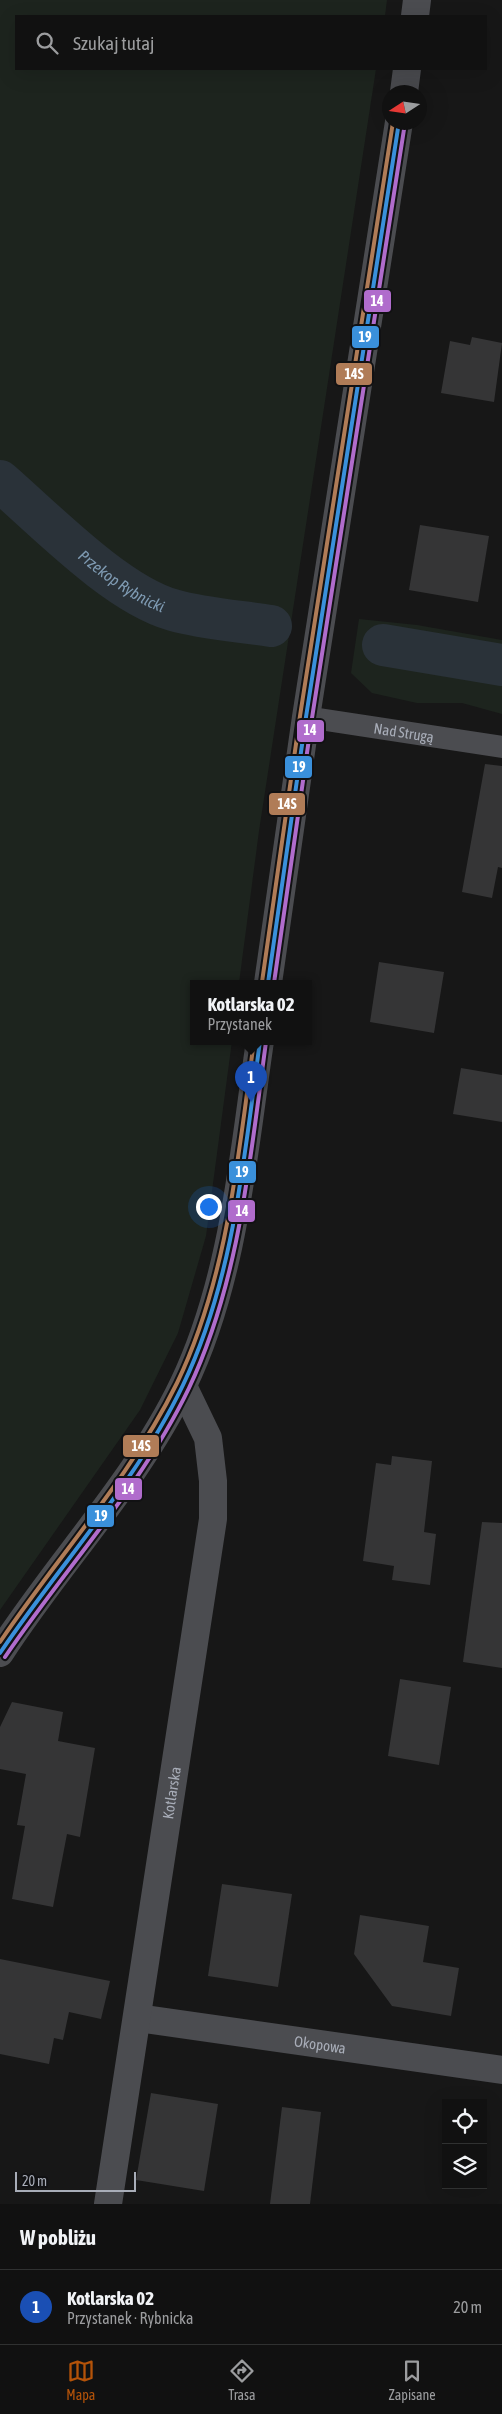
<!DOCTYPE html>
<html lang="pl">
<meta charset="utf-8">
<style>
body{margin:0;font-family:"Asap Condensed",sans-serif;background:#1a1a1a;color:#f1f3f6}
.controls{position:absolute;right:15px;bottom:15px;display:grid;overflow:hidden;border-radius:0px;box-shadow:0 5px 20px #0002}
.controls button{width:45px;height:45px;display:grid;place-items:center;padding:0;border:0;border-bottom:1px solid #303131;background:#111;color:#f1f3f6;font:25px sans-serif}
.compass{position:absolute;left:382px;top:85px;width:45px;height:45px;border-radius:50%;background:#111;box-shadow:0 5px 20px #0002;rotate:258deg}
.scale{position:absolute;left:15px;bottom:12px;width:121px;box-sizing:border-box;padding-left:5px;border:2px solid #a8adb8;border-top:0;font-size:14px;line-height:18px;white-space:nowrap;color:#a8adb8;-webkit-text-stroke:4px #111113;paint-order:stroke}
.you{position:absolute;left:208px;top:1206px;width:18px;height:18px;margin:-12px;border:4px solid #fff;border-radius:50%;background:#1a73e8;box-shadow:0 0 0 8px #1a73e833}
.badge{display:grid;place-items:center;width:32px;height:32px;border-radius:50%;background:#b45309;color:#fff;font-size:16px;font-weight:700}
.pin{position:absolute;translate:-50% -41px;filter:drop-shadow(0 1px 2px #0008)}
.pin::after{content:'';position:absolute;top:26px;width:18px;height:15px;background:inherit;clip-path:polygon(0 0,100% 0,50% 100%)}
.popup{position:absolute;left:190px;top:980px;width:122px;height:65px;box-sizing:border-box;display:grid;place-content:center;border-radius:0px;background:#111;filter:drop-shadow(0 1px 4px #0005);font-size:16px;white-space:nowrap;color:#9c9d9f}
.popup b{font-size:19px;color:#f1f3f6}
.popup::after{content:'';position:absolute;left:50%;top:100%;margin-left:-10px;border:10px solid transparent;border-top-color:#111}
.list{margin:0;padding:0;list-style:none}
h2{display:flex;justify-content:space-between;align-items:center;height:65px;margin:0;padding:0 20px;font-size:21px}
h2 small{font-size:16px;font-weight:400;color:#9c9d9f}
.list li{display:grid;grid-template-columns:32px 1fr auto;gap:15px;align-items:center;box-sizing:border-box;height:75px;padding:0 20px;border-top:1px solid #303131}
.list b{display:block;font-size:19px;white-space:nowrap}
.list p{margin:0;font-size:16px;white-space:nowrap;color:#9c9d9f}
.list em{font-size:16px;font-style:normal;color:#9c9d9f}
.icon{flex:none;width:28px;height:28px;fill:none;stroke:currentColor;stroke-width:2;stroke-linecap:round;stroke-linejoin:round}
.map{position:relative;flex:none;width:502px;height:2204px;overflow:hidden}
.search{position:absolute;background:#111;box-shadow:0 5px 20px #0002;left:15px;right:15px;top:15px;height:55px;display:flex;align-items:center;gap:12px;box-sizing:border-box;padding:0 18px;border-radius:0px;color:#9c9d9f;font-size:19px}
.sheet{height:140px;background:#111}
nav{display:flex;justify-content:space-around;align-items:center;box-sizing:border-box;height:70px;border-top:1px solid #303131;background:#111;font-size:14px;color:#9c9d9f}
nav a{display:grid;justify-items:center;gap:2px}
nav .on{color:#b45309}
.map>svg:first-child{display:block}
.green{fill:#1d241e}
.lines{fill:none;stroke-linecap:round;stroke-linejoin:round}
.canal{stroke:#2a3239;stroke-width:42}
.building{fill:#353536}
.lane{stroke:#4b4c50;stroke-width:22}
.street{stroke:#4b4c50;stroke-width:28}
.bus-1-casing{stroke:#111113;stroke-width:8}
.bus-2-casing{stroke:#111113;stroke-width:8}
.bus-3-casing{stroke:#111113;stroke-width:8}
.bus-1{stroke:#3a90db;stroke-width:4}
.bus-2{stroke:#b06ccc;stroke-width:4}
.bus-3{stroke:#b07c57;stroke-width:4}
.labels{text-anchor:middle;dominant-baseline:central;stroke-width:5;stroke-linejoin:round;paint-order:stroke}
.street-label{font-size:15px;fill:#a8adb8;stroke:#111113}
.water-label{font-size:16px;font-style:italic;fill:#7f9bb3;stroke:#111113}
.line-badge{stroke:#111113;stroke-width:2}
.badge-label{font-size:14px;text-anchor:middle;font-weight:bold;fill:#fff}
</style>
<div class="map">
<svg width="502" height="2204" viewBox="0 0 502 2204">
<rect width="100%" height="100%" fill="#171717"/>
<g class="green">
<polygon points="0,0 387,0 385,16 16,16 16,69 376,69 259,831 239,983 194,983 194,1041 232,1041 206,1236 178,1333 140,1410 0,1610"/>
<polygon points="359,619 417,625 502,640 502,714 462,703 417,703 372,693 351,673"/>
</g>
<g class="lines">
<g class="canal">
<path id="s1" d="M0 481C45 520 116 594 173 610 204 619 239 621 271 626"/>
<polyline points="383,645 502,665"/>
</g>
</g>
<g class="building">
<polygon points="472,337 502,343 494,402 441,393 450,341 470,345"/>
<polygon points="420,525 489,536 478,602 409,590"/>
<polygon points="485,764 502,766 502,868 498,867 492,898 462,892"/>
<polygon points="379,962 444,972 434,1033 370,1022"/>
<polygon points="461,1068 502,1075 502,1122 453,1114"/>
<polygon points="392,1456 432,1461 424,1532 436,1534 430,1585 392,1580 394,1566 363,1561 376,1463 391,1465"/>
<polygon points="482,1522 502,1523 502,1668 463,1662"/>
<polygon points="400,1679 451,1687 439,1765 388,1756"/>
<polygon points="12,1702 63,1712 58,1741 95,1748 80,1837 67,1834 53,1907 12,1899 25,1826 17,1825 26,1774 0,1769 0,1727"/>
<polygon points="222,1884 292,1894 278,1987 208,1976"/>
<polygon points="360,1915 429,1926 423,1962 459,1968 451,2016 392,2006 354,1954"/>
<polygon points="0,1959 110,1981 101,2019 69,2012 63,2040 54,2038 49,2064 0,2054"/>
<polygon points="151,2093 218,2104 204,2191 136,2180"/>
<polygon points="282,2107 321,2112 310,2204 270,2204"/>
</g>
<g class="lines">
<path class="lane" id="s2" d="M306 717 502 747"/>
<g class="street">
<polyline points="415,16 417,0"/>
<polyline points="404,92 407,69"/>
<polyline points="268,983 306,717 399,122"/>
<path d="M0 1653C58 1563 137 1481 183 1385 234 1279 243 1156 260 1041"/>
<path id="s3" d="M138 2018 502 2070"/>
<path id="s4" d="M108 2204 213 1519V1481L208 1438 183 1386"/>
</g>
<defs>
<g id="bus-1">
<polyline points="268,983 306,717 399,122"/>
<path d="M0 1653C60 1564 136 1483 183 1385 234 1279 244 1157 260 1041"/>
</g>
<g id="bus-2">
<polyline points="274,983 312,718 405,123"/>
<path d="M5 1657C66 1567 142 1486 189 1388 240 1280 250 1158 266 1042"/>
</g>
<g id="bus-3">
<polyline points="262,982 300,716 393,122"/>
<path d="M0 1642C58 1556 131 1477 177 1383 228 1277 238 1156 254 1041"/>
</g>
</defs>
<use href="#bus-1" class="bus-1-casing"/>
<use href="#bus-2" class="bus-2-casing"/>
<use href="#bus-3" class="bus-3-casing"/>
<use href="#bus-1" class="bus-1"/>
<use href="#bus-2" class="bus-2"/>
<use href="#bus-3" class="bus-3"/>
</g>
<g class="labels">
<g class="street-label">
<text stroke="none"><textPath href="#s2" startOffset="99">Nad Strugą</textPath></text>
<text stroke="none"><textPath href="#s4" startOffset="416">Kotlarska</textPath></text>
<text stroke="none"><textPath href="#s3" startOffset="184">Okopowa</textPath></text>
</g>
<g class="water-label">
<text stroke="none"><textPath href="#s1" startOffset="158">Przekop Rybnicki</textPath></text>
</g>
</g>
<g class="line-badge">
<rect x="363" y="289" width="29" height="24" rx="5" fill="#b06ccc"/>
<rect x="351" y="325" width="29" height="24" rx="5" fill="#3a90db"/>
<rect x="335" y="362" width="38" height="24" rx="5" fill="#b07c57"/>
<rect x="296" y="719" width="29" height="24" rx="5" fill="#b06ccc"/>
<rect x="284" y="755" width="29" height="24" rx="5" fill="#3a90db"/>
<rect x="268" y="792" width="38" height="24" rx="5" fill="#b07c57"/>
<rect x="228" y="1160" width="29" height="24" rx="5" fill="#3a90db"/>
<rect x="227" y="1199" width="29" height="24" rx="5" fill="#b06ccc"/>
<rect x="122" y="1434" width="38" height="24" rx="5" fill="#b07c57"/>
<rect x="114" y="1477" width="29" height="24" rx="5" fill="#b06ccc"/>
<rect x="86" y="1504" width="29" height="24" rx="5" fill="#3a90db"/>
</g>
<g class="badge-label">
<text x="377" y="306">14</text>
<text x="365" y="342">19</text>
<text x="354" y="379">14S</text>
<text x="310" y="735">14</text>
<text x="299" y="772">19</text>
<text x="287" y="809">14S</text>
<text x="242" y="1177">19</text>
<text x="242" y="1216">14</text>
<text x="141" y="1451">14S</text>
<text x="128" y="1494">14</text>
<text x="101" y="1521">19</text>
</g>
</svg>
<div class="controls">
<button><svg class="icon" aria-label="locate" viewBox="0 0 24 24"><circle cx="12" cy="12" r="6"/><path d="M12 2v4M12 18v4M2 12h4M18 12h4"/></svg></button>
<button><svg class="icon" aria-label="layers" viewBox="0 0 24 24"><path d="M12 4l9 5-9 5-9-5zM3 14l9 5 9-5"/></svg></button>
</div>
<svg class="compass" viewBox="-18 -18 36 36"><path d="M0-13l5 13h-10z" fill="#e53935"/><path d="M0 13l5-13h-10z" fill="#9c9d9f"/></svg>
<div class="scale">20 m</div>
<div class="you"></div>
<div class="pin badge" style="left:251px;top:1102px;background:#1a4fb4">1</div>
<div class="popup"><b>Kotlarska 02</b>Przystanek</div>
<div class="search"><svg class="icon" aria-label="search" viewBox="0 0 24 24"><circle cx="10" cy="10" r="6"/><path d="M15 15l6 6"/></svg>Szukaj tutaj</div>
</div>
<section class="sheet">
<h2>W pobliżu<small></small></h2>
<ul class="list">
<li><span class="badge" style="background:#1a4fb4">1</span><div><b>Kotlarska 02</b><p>Przystanek · Rybnicka</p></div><em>20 m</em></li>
</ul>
</section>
<nav>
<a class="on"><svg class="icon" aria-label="map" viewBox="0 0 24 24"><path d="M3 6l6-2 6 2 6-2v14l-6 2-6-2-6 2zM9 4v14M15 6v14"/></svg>Mapa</a>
<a><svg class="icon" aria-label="directions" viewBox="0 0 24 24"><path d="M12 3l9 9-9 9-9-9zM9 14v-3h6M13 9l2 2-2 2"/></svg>Trasa</a>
<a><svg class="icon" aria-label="saved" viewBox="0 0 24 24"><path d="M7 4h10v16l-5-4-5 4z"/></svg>Zapisane</a>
</nav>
